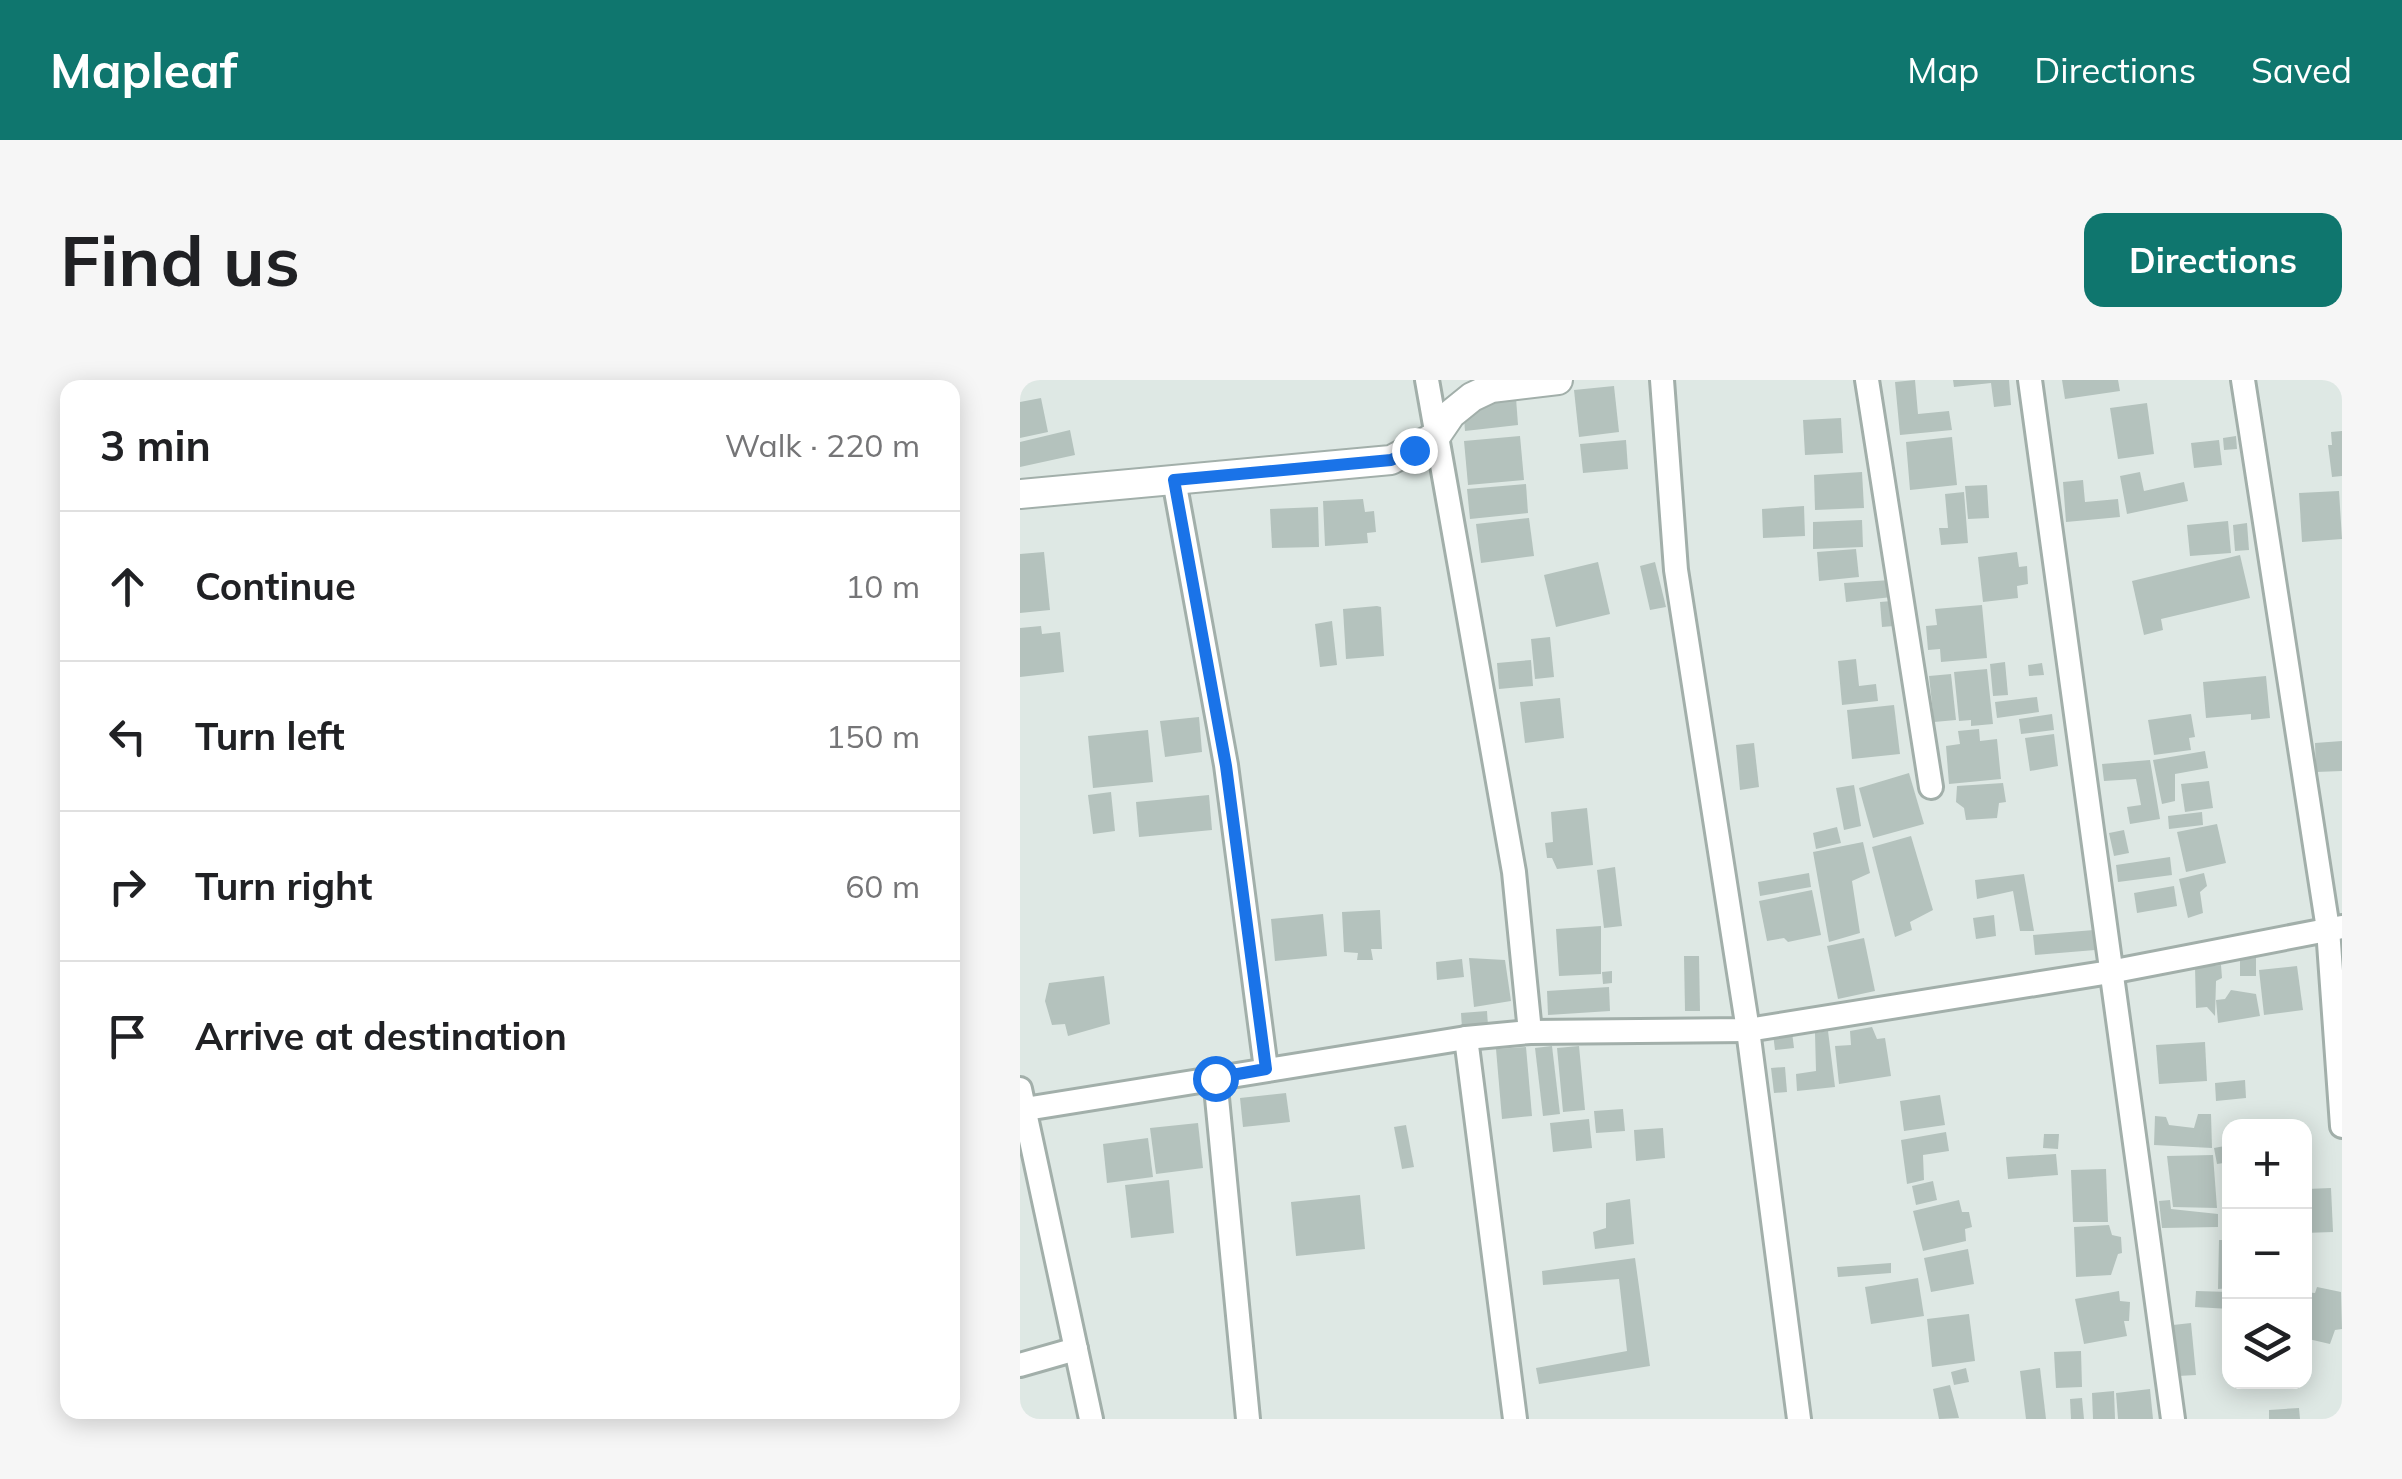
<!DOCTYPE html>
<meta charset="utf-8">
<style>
body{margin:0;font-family:Mulish,sans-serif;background:#f6f6f6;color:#202124}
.controls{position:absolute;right:30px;bottom:30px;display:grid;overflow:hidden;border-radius:20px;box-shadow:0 5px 25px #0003}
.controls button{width:90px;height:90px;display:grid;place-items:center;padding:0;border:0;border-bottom:2px solid #e0e0e0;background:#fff;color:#202124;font:50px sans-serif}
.stop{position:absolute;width:30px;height:30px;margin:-22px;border:8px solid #1a73e8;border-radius:50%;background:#fff}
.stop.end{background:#1a73e8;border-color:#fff;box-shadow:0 2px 10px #0008}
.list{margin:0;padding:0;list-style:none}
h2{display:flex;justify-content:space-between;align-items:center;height:130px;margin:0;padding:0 40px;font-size:42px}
h2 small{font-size:32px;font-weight:400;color:#757577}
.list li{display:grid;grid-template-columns:65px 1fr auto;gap:30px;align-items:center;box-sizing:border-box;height:150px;padding:0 40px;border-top:2px solid #e0e0e0}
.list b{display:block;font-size:38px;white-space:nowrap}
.list em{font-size:32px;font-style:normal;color:#757577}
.icon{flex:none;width:55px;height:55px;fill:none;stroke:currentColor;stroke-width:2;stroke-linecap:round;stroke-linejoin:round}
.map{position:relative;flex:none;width:1322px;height:1039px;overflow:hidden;border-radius:20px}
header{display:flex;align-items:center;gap:60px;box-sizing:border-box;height:140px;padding:0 50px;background:#0f766e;color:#fff}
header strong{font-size:48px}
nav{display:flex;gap:55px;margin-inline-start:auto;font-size:35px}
.intro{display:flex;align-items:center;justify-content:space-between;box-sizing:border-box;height:240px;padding:0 60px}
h1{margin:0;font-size:70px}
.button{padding:25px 45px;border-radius:20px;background:#0f766e;color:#fff;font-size:35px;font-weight:700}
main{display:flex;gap:60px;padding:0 60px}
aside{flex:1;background:#fff;border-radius:20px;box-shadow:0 5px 25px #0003}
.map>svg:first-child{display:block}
.building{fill:#b4c2bd}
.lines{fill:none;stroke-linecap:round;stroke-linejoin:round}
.minor-casing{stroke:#a2afaa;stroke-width:28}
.tertiary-casing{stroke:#a2afaa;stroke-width:32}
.minor{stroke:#fff;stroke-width:22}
.tertiary{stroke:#fff;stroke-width:28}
.route{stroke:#1a73e8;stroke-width:12}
</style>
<header>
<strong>Mapleaf</strong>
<nav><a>Map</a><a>Directions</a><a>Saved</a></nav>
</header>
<div class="intro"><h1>Find us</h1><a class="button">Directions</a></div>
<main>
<aside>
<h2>3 min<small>Walk · 220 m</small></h2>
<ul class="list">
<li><svg class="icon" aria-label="ahead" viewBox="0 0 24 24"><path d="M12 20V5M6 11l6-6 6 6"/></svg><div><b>Continue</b></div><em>10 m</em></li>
<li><svg class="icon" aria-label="left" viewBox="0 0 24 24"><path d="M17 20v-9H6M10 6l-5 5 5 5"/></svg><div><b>Turn left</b></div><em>150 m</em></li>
<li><svg class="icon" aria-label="right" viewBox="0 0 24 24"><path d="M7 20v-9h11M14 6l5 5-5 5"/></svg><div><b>Turn right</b></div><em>60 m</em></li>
<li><svg class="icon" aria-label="arrive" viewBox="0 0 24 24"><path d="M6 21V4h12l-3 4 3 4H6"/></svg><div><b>Arrive at destination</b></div></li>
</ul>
</aside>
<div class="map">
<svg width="1322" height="1039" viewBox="0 0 1322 1039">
<rect width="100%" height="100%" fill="#dee8e4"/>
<g class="building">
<polygon points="895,0 898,34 929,31 932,50 880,55 875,2"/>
<polygon points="933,0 989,0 991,25 974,27 971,3 934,7"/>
<polygon points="1042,0 1098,0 1100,11 1045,19"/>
<polygon points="594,6 599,52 559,57 554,10"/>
<polygon points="21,18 28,52 0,58 0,22"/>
<polygon points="496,18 498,45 445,51 443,24"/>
<polygon points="1127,23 1134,74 1098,79 1090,28"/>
<polygon points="821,38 823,73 785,75 783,40"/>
<polygon points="50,50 55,75 0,87 0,62"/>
<polygon points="1322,51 1322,96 1312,97 1308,65 1312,65 1311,52"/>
<polygon points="500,56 504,100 448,105 444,61"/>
<polygon points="1216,56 1217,69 1204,70 1203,58"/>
<polygon points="932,57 937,105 890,110 886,62"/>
<polygon points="606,60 608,89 563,93 560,64"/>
<polygon points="1199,60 1202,85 1174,88 1171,63"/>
<polygon points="842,92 844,128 795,130 794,95"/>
<polygon points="1120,92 1124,111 1164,102 1168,121 1107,134 1100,96"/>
<polygon points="1063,100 1065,122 1098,119 1100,137 1046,142 1043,102"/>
<polygon points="506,104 508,133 450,139 447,109"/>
<polygon points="967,105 969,138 948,139 945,106"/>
<polygon points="1319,111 1322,159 1282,162 1279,113"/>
<polygon points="944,112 948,163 921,165 919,148 928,148 925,114"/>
<polygon points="343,119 345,132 354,131 356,152 347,153 348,163 305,166 303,121"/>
<polygon points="784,126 785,156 743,158 742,129"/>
<polygon points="298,127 299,167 252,168 250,129"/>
<polygon points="509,138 514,176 461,183 456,144"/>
<polygon points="842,140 843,167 793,169 793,142"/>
<polygon points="1208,141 1211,173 1170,176 1167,145"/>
<polygon points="1227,143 1229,170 1215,171 1213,145"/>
<polygon points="836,169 839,197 799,201 797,172"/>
<polygon points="24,172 30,230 0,233 0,174"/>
<polygon points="997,172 999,187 1007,186 1008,204 997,206 998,218 963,222 958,177"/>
<polygon points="1220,175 1230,218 1141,239 1143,250 1124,255 1112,201"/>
<polygon points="578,182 590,234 536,247 524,195"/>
<polygon points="635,182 646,227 630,230 620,186"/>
<polygon points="871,200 872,217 826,222 824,203"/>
<polygon points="872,221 874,246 862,247 860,222"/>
<polygon points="962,225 967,278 921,282 920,269 908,270 906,246 917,245 915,229"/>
<polygon points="357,226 361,227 364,276 326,279 323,229"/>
<polygon points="312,241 317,285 300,287 295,244"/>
<polygon points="21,246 22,254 40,252 44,292 0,297 0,248"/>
<polygon points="530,257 534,297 515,299 511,259"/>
<polygon points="836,279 839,306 856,304 858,321 822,325 818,281"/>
<polygon points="511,280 513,306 479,309 477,283"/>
<polygon points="985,282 988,315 973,316 970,284"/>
<polygon points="1022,283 1024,295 1009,296 1008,285"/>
<polygon points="967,289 973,344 951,346 951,340 939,341 934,292"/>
<polygon points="931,294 936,340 914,342 909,296"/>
<polygon points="1246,296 1250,338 1231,340 1231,334 1186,338 1183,302"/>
<polygon points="1017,317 1019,332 977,338 975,322"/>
<polygon points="540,318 544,358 505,363 500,322"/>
<polygon points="874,325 880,374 832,379 827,330"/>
<polygon points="1032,334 1034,350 1001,354 999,339"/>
<polygon points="1171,334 1175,357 1169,358 1171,370 1134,375 1128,340"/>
<polygon points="179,337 182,372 145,377 140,341"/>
<polygon points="959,349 960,361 977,359 981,399 929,404 926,366 940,364 938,351"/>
<polygon points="128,350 133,402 73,408 68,356"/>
<polygon points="1034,354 1038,386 1010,391 1005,358"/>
<polygon points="1322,361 1322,391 1296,392 1295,363"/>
<polygon points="734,363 739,407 720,410 716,365"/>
<polygon points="1185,371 1188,388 1155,394 1155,421 1142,424 1133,380"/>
<polygon points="1130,380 1140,439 1110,444 1107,427 1121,425 1116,399 1084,401 1082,384"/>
<polygon points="889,393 904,444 853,458 839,408"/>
<polygon points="1189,401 1193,428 1165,432 1161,404"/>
<polygon points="983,403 986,422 979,423 977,438 946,440 944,428 936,422 937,406"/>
<polygon points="834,405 841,446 824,450 816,408"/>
<polygon points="91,412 95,451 73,454 68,415"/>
<polygon points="189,415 192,450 119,457 116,422"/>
<polygon points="567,428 573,485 537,489 532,478 527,478 525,463 533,462 531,432"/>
<polygon points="1182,432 1183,445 1149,449 1148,436"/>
<polygon points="1197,444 1206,483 1166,492 1157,452"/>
<polygon points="817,447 821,463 796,469 793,453"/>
<polygon points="1104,450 1109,473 1094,476 1089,453"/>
<polygon points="891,456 913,530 890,542 892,550 875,557 852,467"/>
<polygon points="843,462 850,493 832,501 840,553 809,562 793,472"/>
<polygon points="1150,477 1152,495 1098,502 1096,485"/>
<polygon points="595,487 602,546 584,548 577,490"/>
<polygon points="789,493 791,507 740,516 738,502"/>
<polygon points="1184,493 1187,506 1180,512 1183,533 1168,538 1159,499"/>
<polygon points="1004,494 1014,551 1000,551 993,511 957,519 955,500"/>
<polygon points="1154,506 1157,526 1117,533 1114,513"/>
<polygon points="792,510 801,555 768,562 764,558 747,561 739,521"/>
<polygon points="360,530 362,569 351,569 353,580 337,580 338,573 324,572 322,532"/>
<polygon points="303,534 307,576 255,581 251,539"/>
<polygon points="974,535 976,556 956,559 953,538"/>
<polygon points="581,546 581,594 539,596 536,549"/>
<polygon points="1074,550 1075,570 1015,575 1013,555"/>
<polygon points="844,558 855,611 818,619 807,566"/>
<polygon points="664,576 679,576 680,631 665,631"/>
<polygon points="449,578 485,580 491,621 454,627"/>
<polygon points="1236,578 1236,596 1220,596 1220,579"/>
<polygon points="442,579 444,597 417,600 416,582"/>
<polygon points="1201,585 1202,598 1196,601 1195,636 1187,627 1176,628 1175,587"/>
<polygon points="1277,586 1283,630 1244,635 1239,590"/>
<polygon points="592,591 592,603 583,604 582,592"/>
<polygon points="84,596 90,644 48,656 45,644 32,645 25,621 29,603"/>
<polygon points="589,607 590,631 528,635 527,611"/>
<polygon points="1211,610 1236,614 1240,636 1198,643 1196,620 1205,619"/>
<polygon points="467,631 468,646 442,648 441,633"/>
<polygon points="852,647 857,659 865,658 871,696 819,704 815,666 831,665 830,651"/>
<polygon points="808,651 815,707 777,711 776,694 796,691 795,653"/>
<polygon points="772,652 774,668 755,670 753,654"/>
<polygon points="1185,662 1187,701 1139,704 1136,665"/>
<polygon points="532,666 540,734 523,736 515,668"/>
<polygon points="559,666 565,730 543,732 537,668"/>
<polygon points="506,667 512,736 482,739 476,669"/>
<polygon points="765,687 767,712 754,713 751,688"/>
<polygon points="1225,700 1226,718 1196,721 1195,703"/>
<polygon points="266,713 270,742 223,747 220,718"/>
<polygon points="920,715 925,745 884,751 880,721"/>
<polygon points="603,729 605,751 576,753 574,731"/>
<polygon points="1178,734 1191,734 1192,768 1134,765 1135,736 1146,737 1149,745 1174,748"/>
<polygon points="569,739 572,768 533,772 530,743"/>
<polygon points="178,743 183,788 136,794 130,748"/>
<polygon points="386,745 394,787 382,789 374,747"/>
<polygon points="643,748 645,778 616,781 614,750"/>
<polygon points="926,752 929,771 903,775 904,800 887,804 881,760"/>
<polygon points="1024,754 1039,754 1038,769 1023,768"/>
<polygon points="128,758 133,797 87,803 83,764"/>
<polygon points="1210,765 1210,782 1197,784 1194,768"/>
<polygon points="1036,774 1038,795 988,799 986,777"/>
<polygon points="1193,775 1197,828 1153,827 1147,776"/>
<polygon points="1086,789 1088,842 1053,842 1051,790"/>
<polygon points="149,800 154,853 111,858 105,805"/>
<polygon points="913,801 917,820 896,825 892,806"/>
<polygon points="1311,808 1313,852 1284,853 1287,809"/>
<polygon points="340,815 345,869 276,876 271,822"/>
<polygon points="610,819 614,864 575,869 573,852 586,848 586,823"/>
<polygon points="939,820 942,832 949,832 952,847 945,849 946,861 903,871 893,831"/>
<polygon points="1150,820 1151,829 1198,834 1198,847 1142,848 1139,821"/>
<polygon points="1089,845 1092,855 1101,857 1102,873 1098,874 1091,895 1056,897 1054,847"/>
<polygon points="1204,853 1210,853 1210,908 1198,909 1199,860 1204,860"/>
<polygon points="948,869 954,904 911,912 904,878"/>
<polygon points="615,878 630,986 519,1004 516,988 607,971 599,899 523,905 522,891"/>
<polygon points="871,883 871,893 818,897 817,887"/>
<polygon points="898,898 904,936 851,944 845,907"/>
<polygon points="1297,907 1321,912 1322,949 1315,950 1310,964 1284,958 1284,912 1295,913"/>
<polygon points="1099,911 1100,921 1110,922 1109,941 1104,941 1107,956 1064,964 1055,919"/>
<polygon points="1176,911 1210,912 1210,929 1175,927"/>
<polygon points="949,934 955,981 912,987 907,939"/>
<polygon points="1171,943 1176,995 1158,996 1153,945"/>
<polygon points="1061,971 1062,1007 1036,1008 1034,972"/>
<polygon points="946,988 949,1002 934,1005 931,992"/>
<polygon points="1020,988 1026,1039 1006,1039 1000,991"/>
<polygon points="930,1005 939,1038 919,1039 913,1009"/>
<polygon points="1130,1009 1133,1039 1098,1039 1096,1013"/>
<polygon points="1094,1011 1095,1039 1073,1039 1072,1013"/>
<polygon points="1062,1018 1064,1039 1051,1039 1050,1019"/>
<polygon points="1279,1028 1280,1039 1249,1039 1249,1030"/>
</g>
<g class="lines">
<defs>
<g id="minor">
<polyline points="407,0 494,492 510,652"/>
<polyline points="642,0 656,190 728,650 779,1039"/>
<polyline points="847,0 911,407"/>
<polyline points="1010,0 1153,1039"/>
<polyline points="1223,0 1308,549 1322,746"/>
<polyline points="154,100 206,385 246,689"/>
<polyline points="446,658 495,1039"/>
<polyline points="195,697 228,1039"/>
<polyline points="0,709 71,1039"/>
<polyline points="0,730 446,658 510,652 728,650 1090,592 1322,547"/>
<polyline points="0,985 56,969"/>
</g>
<polyline id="tertiary" points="0,114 371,80 416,56 431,34 452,17 471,8 538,0"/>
</defs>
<use href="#minor" class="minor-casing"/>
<use href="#tertiary" class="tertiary-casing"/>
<use href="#minor" class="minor"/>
<use href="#tertiary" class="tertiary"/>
</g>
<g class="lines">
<polyline class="route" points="195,698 246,689 206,386 154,100 371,80 394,70"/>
</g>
</svg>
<div class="controls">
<button>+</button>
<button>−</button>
<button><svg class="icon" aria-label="layers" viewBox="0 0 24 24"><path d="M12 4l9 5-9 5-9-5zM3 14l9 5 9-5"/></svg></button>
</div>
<div class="stop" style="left:195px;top:698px"></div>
<div class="stop end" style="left:394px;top:70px"></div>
</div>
</main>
